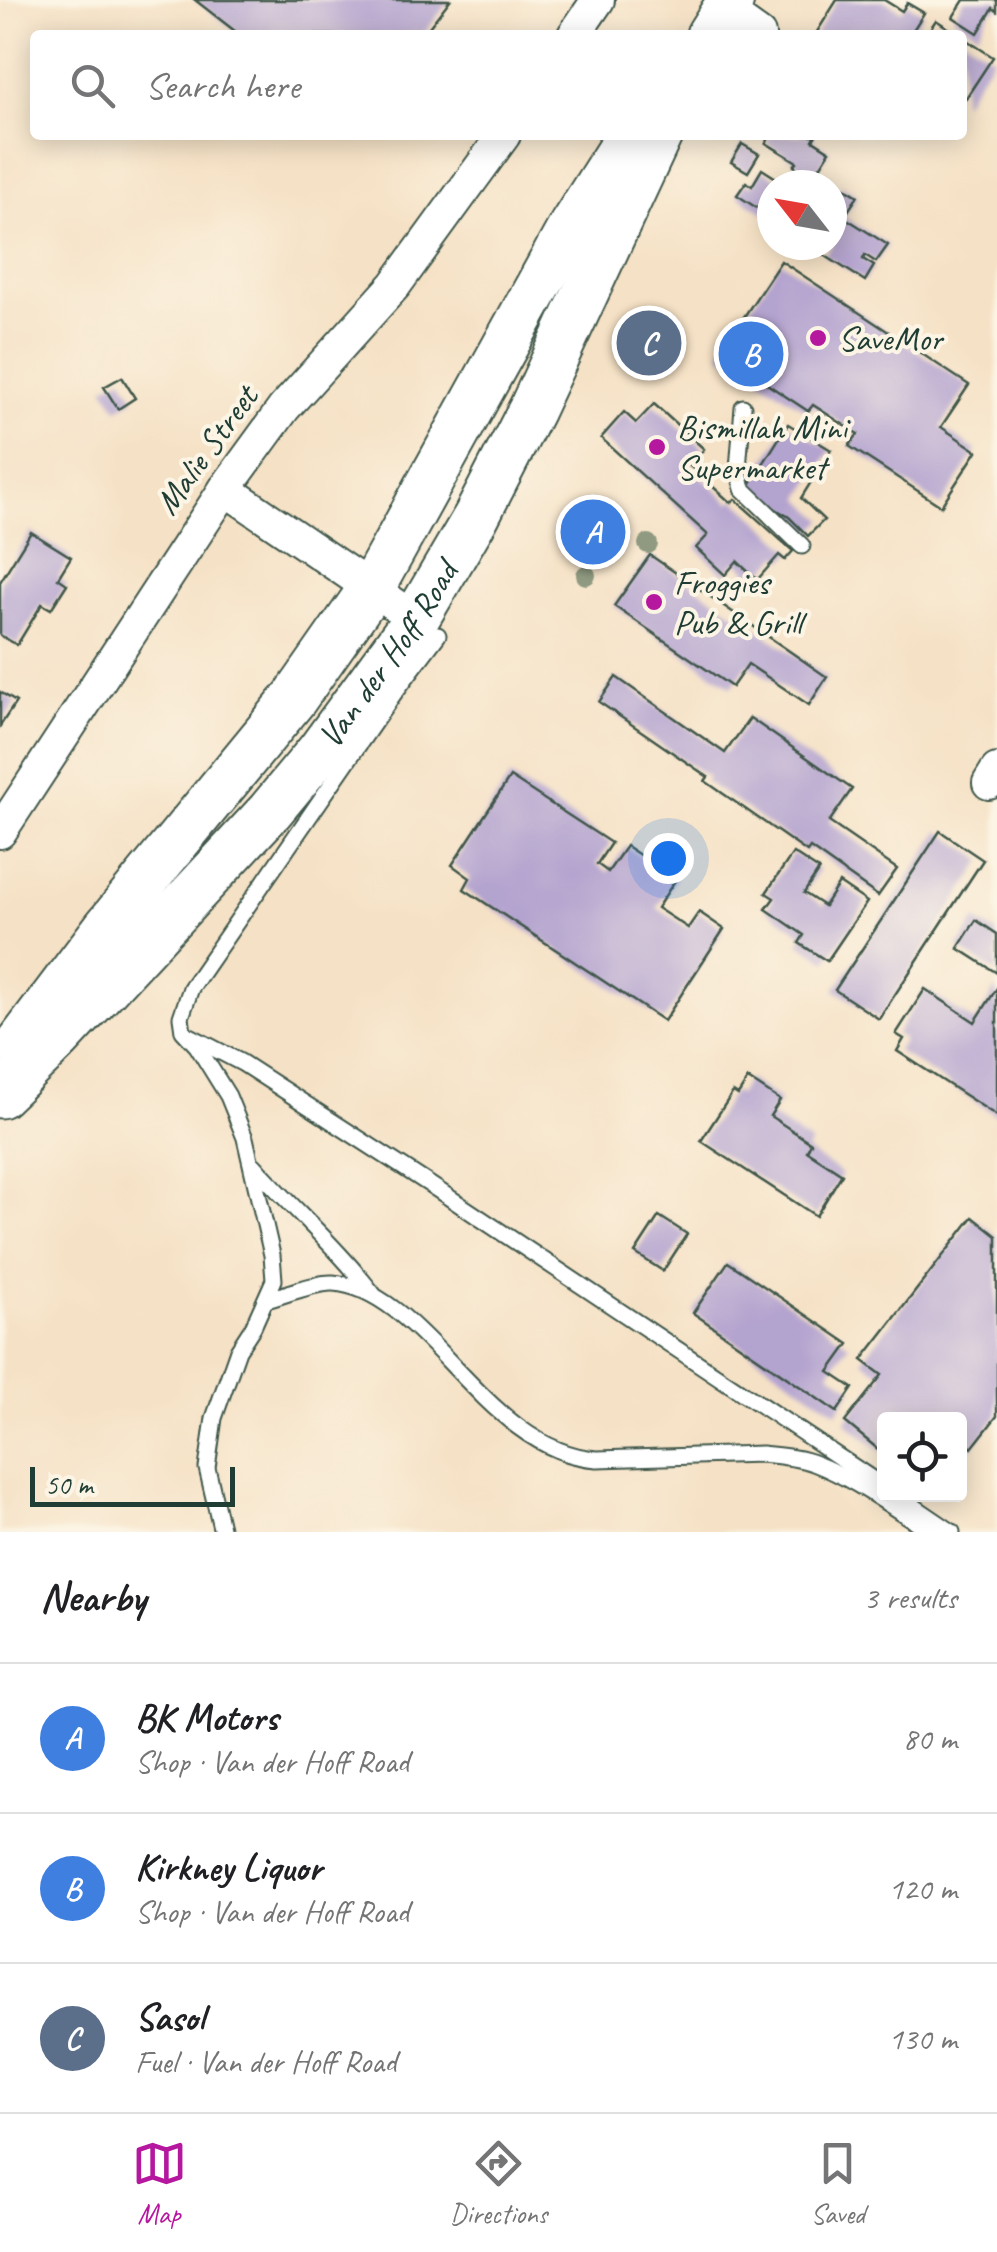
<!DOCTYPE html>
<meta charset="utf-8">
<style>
body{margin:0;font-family:Caveat,sans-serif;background:#f2f2f2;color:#202124}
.controls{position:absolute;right:30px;bottom:30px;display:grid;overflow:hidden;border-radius:10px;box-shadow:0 5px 25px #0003}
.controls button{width:90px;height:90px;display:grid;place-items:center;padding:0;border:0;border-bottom:2px solid #e0e0e0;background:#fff;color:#202124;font:50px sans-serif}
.compass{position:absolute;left:757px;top:170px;width:90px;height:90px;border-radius:50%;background:#fff;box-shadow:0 5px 25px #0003;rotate:301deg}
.scale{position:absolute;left:30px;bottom:25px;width:205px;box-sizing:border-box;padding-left:10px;border:5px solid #1f3d34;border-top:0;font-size:28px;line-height:35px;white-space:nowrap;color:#1f3d34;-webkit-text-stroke:8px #fcf5e5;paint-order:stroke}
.you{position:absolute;left:668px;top:858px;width:35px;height:35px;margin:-25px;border:8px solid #fff;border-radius:50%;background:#1a73e8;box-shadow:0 0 0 15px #1a73e833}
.badge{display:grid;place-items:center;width:65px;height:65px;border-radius:50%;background:#b5179e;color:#fff;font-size:32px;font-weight:700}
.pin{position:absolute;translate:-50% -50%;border:5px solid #fff;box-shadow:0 2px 10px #0006}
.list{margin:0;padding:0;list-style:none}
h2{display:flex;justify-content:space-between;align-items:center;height:130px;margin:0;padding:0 40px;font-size:42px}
h2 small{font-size:32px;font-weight:400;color:#757577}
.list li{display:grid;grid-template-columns:65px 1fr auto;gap:30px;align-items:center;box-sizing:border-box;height:150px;padding:0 40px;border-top:2px solid #e0e0e0}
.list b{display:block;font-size:38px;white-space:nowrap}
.list p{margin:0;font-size:32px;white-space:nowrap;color:#757577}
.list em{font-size:32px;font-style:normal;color:#757577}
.icon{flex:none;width:55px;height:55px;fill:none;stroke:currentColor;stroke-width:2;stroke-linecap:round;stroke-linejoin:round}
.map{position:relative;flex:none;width:997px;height:1532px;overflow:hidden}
.search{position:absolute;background:#fff;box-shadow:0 5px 25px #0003;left:30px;right:30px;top:30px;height:110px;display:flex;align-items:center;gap:25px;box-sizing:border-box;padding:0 35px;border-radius:10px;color:#757577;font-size:38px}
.sheet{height:580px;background:#fff}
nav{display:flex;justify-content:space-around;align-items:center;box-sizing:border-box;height:140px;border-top:2px solid #e0e0e0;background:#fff;font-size:28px;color:#757577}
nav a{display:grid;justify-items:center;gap:5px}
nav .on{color:#b5179e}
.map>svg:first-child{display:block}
.building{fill:#b3a3cf}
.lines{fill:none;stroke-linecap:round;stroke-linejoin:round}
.service-casing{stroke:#3f564a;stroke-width:19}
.minor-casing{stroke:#3f564a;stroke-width:36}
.secondary-casing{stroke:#3f564a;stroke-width:49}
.service{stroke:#fff;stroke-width:15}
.minor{stroke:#fff;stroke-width:32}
.secondary{stroke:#fff;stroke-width:45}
.tree{fill:#8f9a80}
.poi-dot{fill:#b5179e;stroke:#fcf5e5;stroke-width:4}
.labels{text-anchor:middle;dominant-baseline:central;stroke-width:8;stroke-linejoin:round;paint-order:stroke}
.poi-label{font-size:35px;fill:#1f3d34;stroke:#fcf5e5;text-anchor:start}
.street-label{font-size:35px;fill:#1f3d34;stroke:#fcf5e5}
</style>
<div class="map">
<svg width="997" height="1532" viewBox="0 0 997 1532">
<rect width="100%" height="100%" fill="#fcf5e5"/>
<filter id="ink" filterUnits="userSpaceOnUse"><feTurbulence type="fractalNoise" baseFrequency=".01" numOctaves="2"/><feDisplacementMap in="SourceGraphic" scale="20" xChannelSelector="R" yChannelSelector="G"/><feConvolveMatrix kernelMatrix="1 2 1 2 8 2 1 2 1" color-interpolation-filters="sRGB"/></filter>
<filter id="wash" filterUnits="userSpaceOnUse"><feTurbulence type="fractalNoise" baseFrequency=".0048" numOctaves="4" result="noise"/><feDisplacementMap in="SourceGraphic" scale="40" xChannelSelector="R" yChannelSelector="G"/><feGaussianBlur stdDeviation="2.25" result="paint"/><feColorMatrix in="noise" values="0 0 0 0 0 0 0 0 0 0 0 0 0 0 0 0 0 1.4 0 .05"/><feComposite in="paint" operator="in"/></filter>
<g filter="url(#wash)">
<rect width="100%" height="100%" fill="#f5e1c5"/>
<g id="blocks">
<g class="building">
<polygon points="195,0 450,0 423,35 240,35"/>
<polygon points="837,0 884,0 902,11 907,3 924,13 910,35 815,35"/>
<polygon points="964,0 997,0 997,11 993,8 978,33 953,17"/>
<polygon points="936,20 959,35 926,35"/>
<polygon points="962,37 993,57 962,104"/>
<polygon points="771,135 816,135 813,140 830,151 813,178 794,166 797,162 766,143"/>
<polygon points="742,144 759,154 748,172 731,162"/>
<polygon points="762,169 787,185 772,185 772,218 737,195 746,182 752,186"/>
<polygon points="842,186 858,196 844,217 888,245 876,262 865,255 863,259 874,266 865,281 824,255 832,245 832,202"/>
<polygon points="781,261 969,385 941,427 977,451 941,506 849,446 858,434 813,405 808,411 720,353"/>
<polygon points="122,377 135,398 118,409 104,387"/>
<polygon points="654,404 704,449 690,466 731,503 735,499 793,551 785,560 779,555 757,580 737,561 725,575 696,548 708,535 601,438 624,412 636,423"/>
<polygon points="788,424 831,450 801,498 824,520 808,536 789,517 746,491"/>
<polygon points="31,532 71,557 58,578 67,584 51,609 42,604 17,645 0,635 0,582"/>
<polygon points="650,555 827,677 809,705 748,664 732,687 614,606"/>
<polygon points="616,677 725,753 750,718 852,789 829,822 897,869 878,896 810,848 807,852 705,781 708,777 599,702"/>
<polygon points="0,692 16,702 0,726"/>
<polygon points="510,777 611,843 597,864 608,872 626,846 676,879 657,908 688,928 699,912 724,929 664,1021 464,889 470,878 452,865"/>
<polygon points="940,831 983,860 879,1019 835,990"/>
<polygon points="793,853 819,870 804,893 824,906 839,883 867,902 827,961 799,943 804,935 766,909 774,898 766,893"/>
<polygon points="976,920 997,934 997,973 958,948"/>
<polygon points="997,988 997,1116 897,1051 904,1039 896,1034 925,989 975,1022"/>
<polygon points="748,1079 780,1100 770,1116 811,1143 807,1151 842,1174 816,1216 701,1141 733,1092 738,1095"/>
<polygon points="659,1216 687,1234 663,1271 635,1253"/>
<polygon points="973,1217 997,1236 997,1416 972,1448 960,1438 960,1420 884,1420 884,1454 845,1422 882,1375 862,1360"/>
<polygon points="728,1262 849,1344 829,1372 853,1388 837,1412 693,1313"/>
</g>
</g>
</g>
<g filter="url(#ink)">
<use href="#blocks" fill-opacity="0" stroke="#3f564a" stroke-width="2.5"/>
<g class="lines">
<defs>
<g id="service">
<polyline points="743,407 738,469 743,489 802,546"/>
<polyline points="190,1036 242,1063 429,1184 884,1487"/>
<path d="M254 1165C293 1209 337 1247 373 1294"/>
<path d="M266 1300C285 1295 316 1282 333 1283 426 1289 485 1452 597 1459L762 1454C779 1456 799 1457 816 1464 857 1480 894 1509 932 1532"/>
<polyline points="896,1494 952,1532"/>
<polyline points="222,1532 207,1468 214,1418 238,1350 253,1327 274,1280 272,1255 245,1138 228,1096 197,1046 183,1031 181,1017 191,988 395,692 438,635"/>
</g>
<g id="minor">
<polyline points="724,10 759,35"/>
<polyline points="574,35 598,0"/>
<polyline points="225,489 416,619"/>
<polyline points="989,783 997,770"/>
<polyline points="0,832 225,489 284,408 395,285 504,135"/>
</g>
<g id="secondary">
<polyline points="709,35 731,0"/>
<polyline points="18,1045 106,928 294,699 371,589 572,225 629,135"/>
<path id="s1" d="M0 1095 57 1040 270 811 319 752 416 619 476 517 531 410 659 135"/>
</g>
</defs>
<use href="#service" class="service-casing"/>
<use href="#minor" class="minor-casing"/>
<use href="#secondary" class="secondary-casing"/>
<use href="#service" class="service"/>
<use href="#minor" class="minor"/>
<use href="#secondary" class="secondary"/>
</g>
<g class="tree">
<circle cx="648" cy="544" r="10"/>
<circle cx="586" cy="575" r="10"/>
</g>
</g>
<g class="poi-dot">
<circle cx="818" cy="338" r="10"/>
<circle cx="657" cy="447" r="10"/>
<circle cx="654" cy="602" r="10"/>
</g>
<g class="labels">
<g class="poi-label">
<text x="838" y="338">SaveMor</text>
<text x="677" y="427">Bismillah Mini<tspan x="677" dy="40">Supermarket</tspan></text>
<text x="674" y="582">Froggies<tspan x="674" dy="40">Pub &amp; Grill</tspan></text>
</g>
<g class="street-label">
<text transform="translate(206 450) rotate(-54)">Malie Street</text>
<text stroke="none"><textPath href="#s1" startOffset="588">Van der Hoff Road</textPath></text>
</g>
</g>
</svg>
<div class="controls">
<button><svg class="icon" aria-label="locate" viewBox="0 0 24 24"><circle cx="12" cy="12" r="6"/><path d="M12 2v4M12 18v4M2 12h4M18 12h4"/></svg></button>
</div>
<svg class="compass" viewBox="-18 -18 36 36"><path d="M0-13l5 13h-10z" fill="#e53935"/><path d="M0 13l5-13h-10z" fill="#757577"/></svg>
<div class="scale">50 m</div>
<div class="you"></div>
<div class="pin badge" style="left:593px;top:532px;background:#3f7fe0">A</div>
<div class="pin badge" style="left:751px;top:354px;background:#3f7fe0">B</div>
<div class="pin badge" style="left:649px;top:343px;background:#5c6f8a">C</div>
<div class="search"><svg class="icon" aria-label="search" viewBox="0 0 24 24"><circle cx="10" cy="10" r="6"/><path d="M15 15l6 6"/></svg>Search here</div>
</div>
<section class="sheet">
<h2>Nearby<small>3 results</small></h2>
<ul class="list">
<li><span class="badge" style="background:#3f7fe0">A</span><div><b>BK Motors</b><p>Shop · Van der Hoff Road</p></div><em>80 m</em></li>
<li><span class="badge" style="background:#3f7fe0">B</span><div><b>Kirkney Liquor</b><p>Shop · Van der Hoff Road</p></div><em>120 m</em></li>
<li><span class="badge" style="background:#5c6f8a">C</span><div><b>Sasol</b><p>Fuel · Van der Hoff Road</p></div><em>130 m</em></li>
</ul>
</section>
<nav>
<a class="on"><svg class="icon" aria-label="map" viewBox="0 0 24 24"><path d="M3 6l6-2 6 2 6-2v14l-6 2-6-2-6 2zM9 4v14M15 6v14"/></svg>Map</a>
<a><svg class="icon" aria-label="directions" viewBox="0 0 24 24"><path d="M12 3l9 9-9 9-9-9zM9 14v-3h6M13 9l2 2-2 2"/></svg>Directions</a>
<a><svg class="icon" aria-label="saved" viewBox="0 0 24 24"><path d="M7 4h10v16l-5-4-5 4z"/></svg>Saved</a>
</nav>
